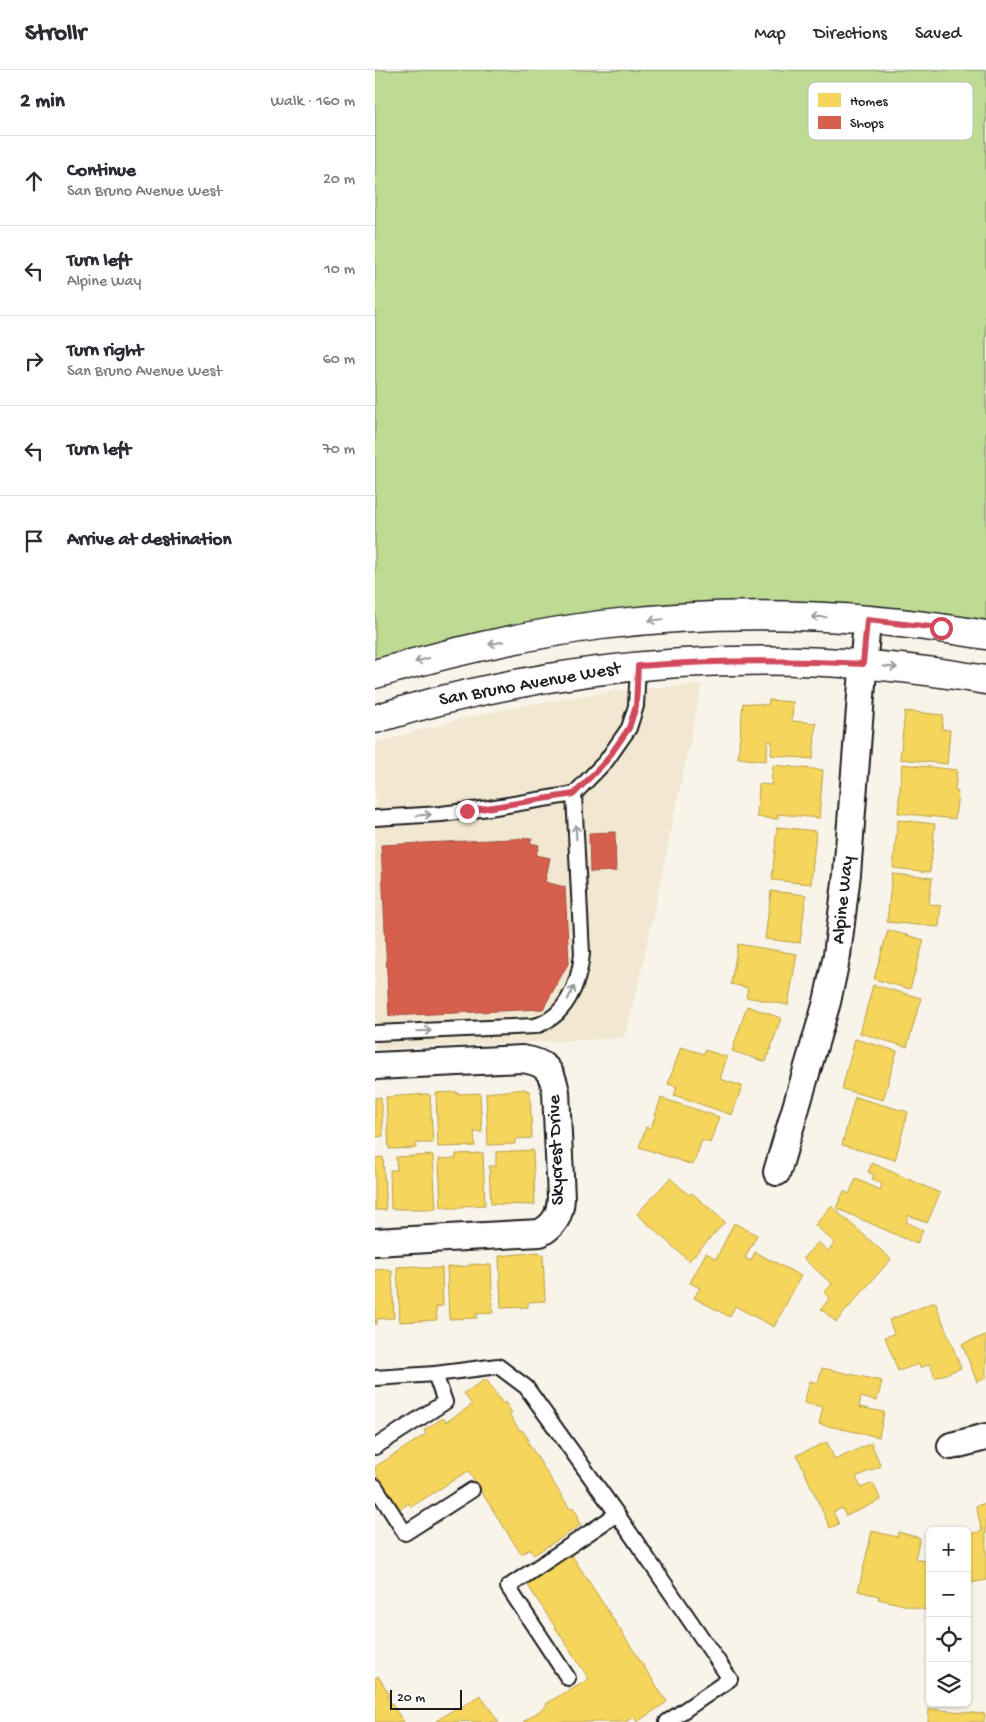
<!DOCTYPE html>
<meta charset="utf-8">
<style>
body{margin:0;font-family:"Gochi Hand",sans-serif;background:#f7f7f7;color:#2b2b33}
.controls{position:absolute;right:15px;bottom:15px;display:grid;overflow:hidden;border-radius:8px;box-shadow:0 1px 4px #0004}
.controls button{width:45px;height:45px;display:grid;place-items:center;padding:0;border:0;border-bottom:1px solid #e1e1e2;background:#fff;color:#2b2b33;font:25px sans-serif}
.scale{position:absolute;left:15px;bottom:12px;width:72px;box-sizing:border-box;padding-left:5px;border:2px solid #1c1c1c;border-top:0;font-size:14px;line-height:18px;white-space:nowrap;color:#1c1c1c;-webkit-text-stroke:4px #fff;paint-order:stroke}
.stop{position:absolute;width:15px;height:15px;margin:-11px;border:4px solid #d1495b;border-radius:50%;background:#fff}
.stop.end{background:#d1495b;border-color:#fff;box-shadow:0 1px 5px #0008}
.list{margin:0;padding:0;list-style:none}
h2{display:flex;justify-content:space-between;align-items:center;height:65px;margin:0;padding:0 20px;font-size:21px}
h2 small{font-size:16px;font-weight:400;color:#7c7c81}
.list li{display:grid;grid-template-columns:32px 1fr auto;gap:15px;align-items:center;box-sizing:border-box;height:90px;padding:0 20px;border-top:1px solid #e1e1e2}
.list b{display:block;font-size:19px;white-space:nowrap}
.list p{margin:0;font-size:16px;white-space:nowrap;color:#7c7c81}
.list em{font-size:16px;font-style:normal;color:#7c7c81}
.icon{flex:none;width:28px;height:28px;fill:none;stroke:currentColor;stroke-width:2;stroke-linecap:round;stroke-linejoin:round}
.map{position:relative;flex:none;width:611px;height:1652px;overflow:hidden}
header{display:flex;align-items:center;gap:30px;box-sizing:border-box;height:70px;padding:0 25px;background:#fff;border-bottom:1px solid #e1e1e2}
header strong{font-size:24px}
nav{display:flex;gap:28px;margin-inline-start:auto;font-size:18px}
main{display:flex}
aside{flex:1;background:#fff}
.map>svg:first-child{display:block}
.built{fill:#f2e7d1}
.green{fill:#bedb93;stroke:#6d7c58}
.homes{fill:#f6d55c;stroke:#b59e49}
.shops{fill:#d6604d;stroke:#9e4c3e}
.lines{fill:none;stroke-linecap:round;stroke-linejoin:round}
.lane-casing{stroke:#1c1c1c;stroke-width:18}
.street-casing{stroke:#1c1c1c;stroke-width:30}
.secondary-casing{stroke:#1c1c1c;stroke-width:31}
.lane{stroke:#fff;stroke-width:14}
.street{stroke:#fff;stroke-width:26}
.secondary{stroke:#fff;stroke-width:28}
.oneway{stroke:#999}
.route{stroke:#d1495b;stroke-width:6}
.labels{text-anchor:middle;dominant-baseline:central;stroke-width:5;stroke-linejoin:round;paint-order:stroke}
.street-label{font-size:19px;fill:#1c1c1c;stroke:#fff}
.key{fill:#fff;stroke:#bbb;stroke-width:1}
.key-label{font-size:14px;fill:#1c1c1c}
</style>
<header>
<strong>Strollr</strong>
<nav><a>Map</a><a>Directions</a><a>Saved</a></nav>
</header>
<main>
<aside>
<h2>2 min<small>Walk · 160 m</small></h2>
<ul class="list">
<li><svg class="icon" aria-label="ahead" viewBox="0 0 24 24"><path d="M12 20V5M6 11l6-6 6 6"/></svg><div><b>Continue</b><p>San Bruno Avenue West</p></div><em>20 m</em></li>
<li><svg class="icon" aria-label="left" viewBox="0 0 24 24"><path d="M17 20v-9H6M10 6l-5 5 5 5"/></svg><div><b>Turn left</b><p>Alpine Way</p></div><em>10 m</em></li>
<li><svg class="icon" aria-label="right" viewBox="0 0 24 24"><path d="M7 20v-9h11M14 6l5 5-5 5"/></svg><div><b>Turn right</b><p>San Bruno Avenue West</p></div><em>60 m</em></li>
<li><svg class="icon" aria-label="left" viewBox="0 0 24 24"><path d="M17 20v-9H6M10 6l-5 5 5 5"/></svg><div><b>Turn left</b></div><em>70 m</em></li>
<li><svg class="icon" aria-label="arrive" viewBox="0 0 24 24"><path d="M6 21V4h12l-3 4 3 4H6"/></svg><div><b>Arrive at destination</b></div></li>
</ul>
</aside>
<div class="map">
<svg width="611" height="1652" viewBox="0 0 611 1652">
<rect width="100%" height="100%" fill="#f9f4ea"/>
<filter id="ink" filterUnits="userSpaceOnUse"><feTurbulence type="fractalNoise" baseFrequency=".02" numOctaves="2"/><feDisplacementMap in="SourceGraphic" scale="10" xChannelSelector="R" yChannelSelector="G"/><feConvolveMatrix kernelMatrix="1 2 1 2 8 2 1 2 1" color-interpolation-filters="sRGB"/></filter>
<g filter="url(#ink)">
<polygon class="built" points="327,614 266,903 249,968 0,979 0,673 85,649 162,633 240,621"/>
<polygon class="green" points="0,0 611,0 611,566 224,555 0,606"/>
<g class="homes">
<polygon points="394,630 418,632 417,651 441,653 438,689 396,685 397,671 393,671 391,691 363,688 368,633 393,635"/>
<polygon points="530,641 568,645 567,659 575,660 572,694 525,689"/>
<polygon points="527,694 582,700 580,721 583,722 580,749 523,743"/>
<polygon points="398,695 448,700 444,748 403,744 403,749 382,747 384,714 396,715"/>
<polygon points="523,750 560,754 555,802 518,798"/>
<polygon points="402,757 441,761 436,814 397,810"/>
<polygon points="517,804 557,808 554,834 566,836 564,857 512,852"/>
<polygon points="396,821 431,825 425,873 390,869"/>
<polygon points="513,860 549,870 535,919 499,909"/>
<polygon points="363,874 422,884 413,935 371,927 373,918 356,914"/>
<polygon points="498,915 546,928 532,977 485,963"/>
<polygon points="372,936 406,948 391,992 357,981"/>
<polygon points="480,969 522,981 508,1030 467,1019"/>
<polygon points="306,977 329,984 330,980 352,987 345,1009 367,1016 357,1045 299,1025 302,1017 293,1014"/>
<polygon points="151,1019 151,1021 155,1021 157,1068 140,1069 140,1074 113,1075 111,1023"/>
<polygon points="82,1022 82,1024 105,1023 107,1062 99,1062 100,1076 63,1077 61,1023"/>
<polygon points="52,1024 55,1025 58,1073 41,1073 41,1078 14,1079 11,1027"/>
<polygon points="6,1027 8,1066 0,1067 0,1080 0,1028"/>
<polygon points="480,1027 533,1042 520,1090 467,1075"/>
<polygon points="286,1028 344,1047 335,1073 327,1070 318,1095 264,1077 271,1057 276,1058"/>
<polygon points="158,1080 160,1135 116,1134 114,1096 121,1096 121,1082"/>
<polygon points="108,1083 110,1135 87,1136 87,1138 70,1138 69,1137 66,1137 64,1089 81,1088 81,1084"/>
<polygon points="58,1085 61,1139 16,1139 15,1100 22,1100 21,1087"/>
<polygon points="8,1087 11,1140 0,1140 0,1088"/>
<polygon points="497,1093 565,1123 552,1153 534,1145 531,1152 548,1160 542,1174 461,1138 469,1121 474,1124 481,1109 505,1120 507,1114 497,1109 499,1105 493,1102"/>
<polygon points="295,1108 314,1125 317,1123 350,1152 314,1191 262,1144"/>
<polygon points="456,1136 516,1189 461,1252 446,1239 455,1228 449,1223 457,1214 428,1188 443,1172 453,1181 460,1173 440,1155"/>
<polygon points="359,1153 382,1165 370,1188 376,1191 380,1182 426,1206 399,1257 360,1236 355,1247 319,1228 325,1218 315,1213 331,1183 341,1189"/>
<polygon points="164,1182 164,1184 168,1184 170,1231 153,1232 153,1237 126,1238 124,1186"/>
<polygon points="95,1194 116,1195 118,1243 101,1244 102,1248 74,1249 72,1197 95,1196"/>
<polygon points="43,1196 44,1198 67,1198 68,1236 61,1237 62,1250 25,1252 22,1197"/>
<polygon points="13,1199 13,1201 17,1201 19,1248 2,1249 2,1254 0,1254 0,1200"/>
<polygon points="560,1232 586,1298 560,1308 555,1294 545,1298 544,1294 523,1301 510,1267 519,1264 514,1250"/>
<polygon points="611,1265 611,1308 602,1312 587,1274"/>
<polygon points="447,1298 507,1311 502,1331 486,1327 484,1337 509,1342 504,1367 444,1354 448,1337 429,1333 435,1311 443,1313"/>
<polygon points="111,1309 128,1334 130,1332 137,1343 134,1344 145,1361 147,1360 154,1370 152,1371 195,1439 198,1437 204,1447 202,1449 206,1455 159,1485 155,1479 146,1484 93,1401 36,1437 34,1433 25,1439 0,1401 0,1397 51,1364 49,1360 68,1348 71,1352 97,1335 89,1323"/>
<polygon points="452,1372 460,1390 496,1373 506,1396 481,1407 486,1418 498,1413 506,1430 471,1446 467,1438 458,1442 464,1454 455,1458 422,1385"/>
<polygon points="611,1433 611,1510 595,1513 592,1501 592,1465 607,1461 601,1436"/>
<polygon points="497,1461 522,1467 523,1462 545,1468 540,1489 555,1492 555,1526 551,1540 503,1529 504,1526 483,1521"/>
<polygon points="196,1484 292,1632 262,1652 259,1647 250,1652 148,1652 172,1636 171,1634 190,1622 191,1623 214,1609 152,1514"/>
<polygon points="3,1606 15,1625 12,1627 29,1652 0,1652 0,1608"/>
<polygon points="105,1625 124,1652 61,1651 81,1638 82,1640"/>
<polygon points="554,1639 610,1644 609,1652 553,1652"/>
</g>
<g class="shops">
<polygon points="240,762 241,801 215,802 214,763"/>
<polygon points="157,768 155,773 164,775 161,785 175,788 170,812 190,817 194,892 168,939 14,946 6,775"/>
</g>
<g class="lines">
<defs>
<g id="lane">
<polyline points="0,748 66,744 114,738 199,724 231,691 254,658 261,636 263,596"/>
<path d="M0 963 160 956C191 947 204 914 207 884L199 724"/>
<polyline points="0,1308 60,1304 123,1296 151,1317 242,1444 355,1609 292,1652"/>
<polyline points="0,1377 70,1332 60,1304"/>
<polyline points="0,1416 30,1463 97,1420"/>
<polyline points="193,1608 133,1517 242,1444"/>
</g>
<g id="street">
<path d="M0 996 147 989C170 992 177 1000 181 1022L186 1128C185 1145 180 1155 165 1163L0 1172"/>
<polyline points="402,1102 452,932 462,885 472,804 492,550"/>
<polyline points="576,1376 611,1367"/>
</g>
<g id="secondary">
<path d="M0 604C74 582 149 565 226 555 353 539 484 543 611 565"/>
<path d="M0 649C197 588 408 574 611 610"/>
</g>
</defs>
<use href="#lane" class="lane-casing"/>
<use href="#street" class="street-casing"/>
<use href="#secondary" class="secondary-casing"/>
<use href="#lane" class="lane"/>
<use href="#street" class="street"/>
<use href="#secondary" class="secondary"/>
</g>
<defs><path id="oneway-shaft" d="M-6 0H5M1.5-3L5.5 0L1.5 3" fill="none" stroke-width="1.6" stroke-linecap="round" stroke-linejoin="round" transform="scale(1.25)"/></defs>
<g class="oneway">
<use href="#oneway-shaft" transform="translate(444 547) rotate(-178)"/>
<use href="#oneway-shaft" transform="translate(281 550) rotate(175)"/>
<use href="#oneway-shaft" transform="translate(121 573) rotate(168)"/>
<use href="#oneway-shaft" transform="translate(47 590) rotate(164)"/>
<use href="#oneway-shaft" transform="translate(515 597) rotate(6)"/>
<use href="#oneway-shaft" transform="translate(49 745) rotate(-4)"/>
<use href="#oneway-shaft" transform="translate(201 762) rotate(-93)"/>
<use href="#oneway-shaft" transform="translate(196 923) rotate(-63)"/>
<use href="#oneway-shaft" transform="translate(49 961) rotate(-2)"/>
</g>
</g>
<g class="lines" filter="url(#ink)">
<path class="route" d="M92 741 199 724 231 691 254 658 261 636 263 596C339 590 413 590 488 594L492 550 566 558"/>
</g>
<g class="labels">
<g class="street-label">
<text transform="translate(155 615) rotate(-10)">San Bruno Avenue West</text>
<text transform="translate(469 830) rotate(-84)">Alpine Way</text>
<text transform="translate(182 1080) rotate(-92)">Skycrest Drive</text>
</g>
</g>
<rect x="433" y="12" width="165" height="58" rx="8" class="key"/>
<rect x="443" y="23" width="23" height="14" fill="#f6d55c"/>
<rect x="443" y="46" width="23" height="13" fill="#d6604d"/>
<g class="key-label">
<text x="475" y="35">Homes</text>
<text x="475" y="57">Shops</text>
</g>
</svg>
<div class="controls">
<button>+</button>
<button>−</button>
<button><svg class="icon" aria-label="locate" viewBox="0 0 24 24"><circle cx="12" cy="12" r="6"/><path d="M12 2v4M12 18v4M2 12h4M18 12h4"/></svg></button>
<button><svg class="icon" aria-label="layers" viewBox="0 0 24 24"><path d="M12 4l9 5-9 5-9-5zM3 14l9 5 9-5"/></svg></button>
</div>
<div class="scale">20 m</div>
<div class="stop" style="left:566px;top:558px"></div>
<div class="stop end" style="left:92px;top:741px"></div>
</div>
</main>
